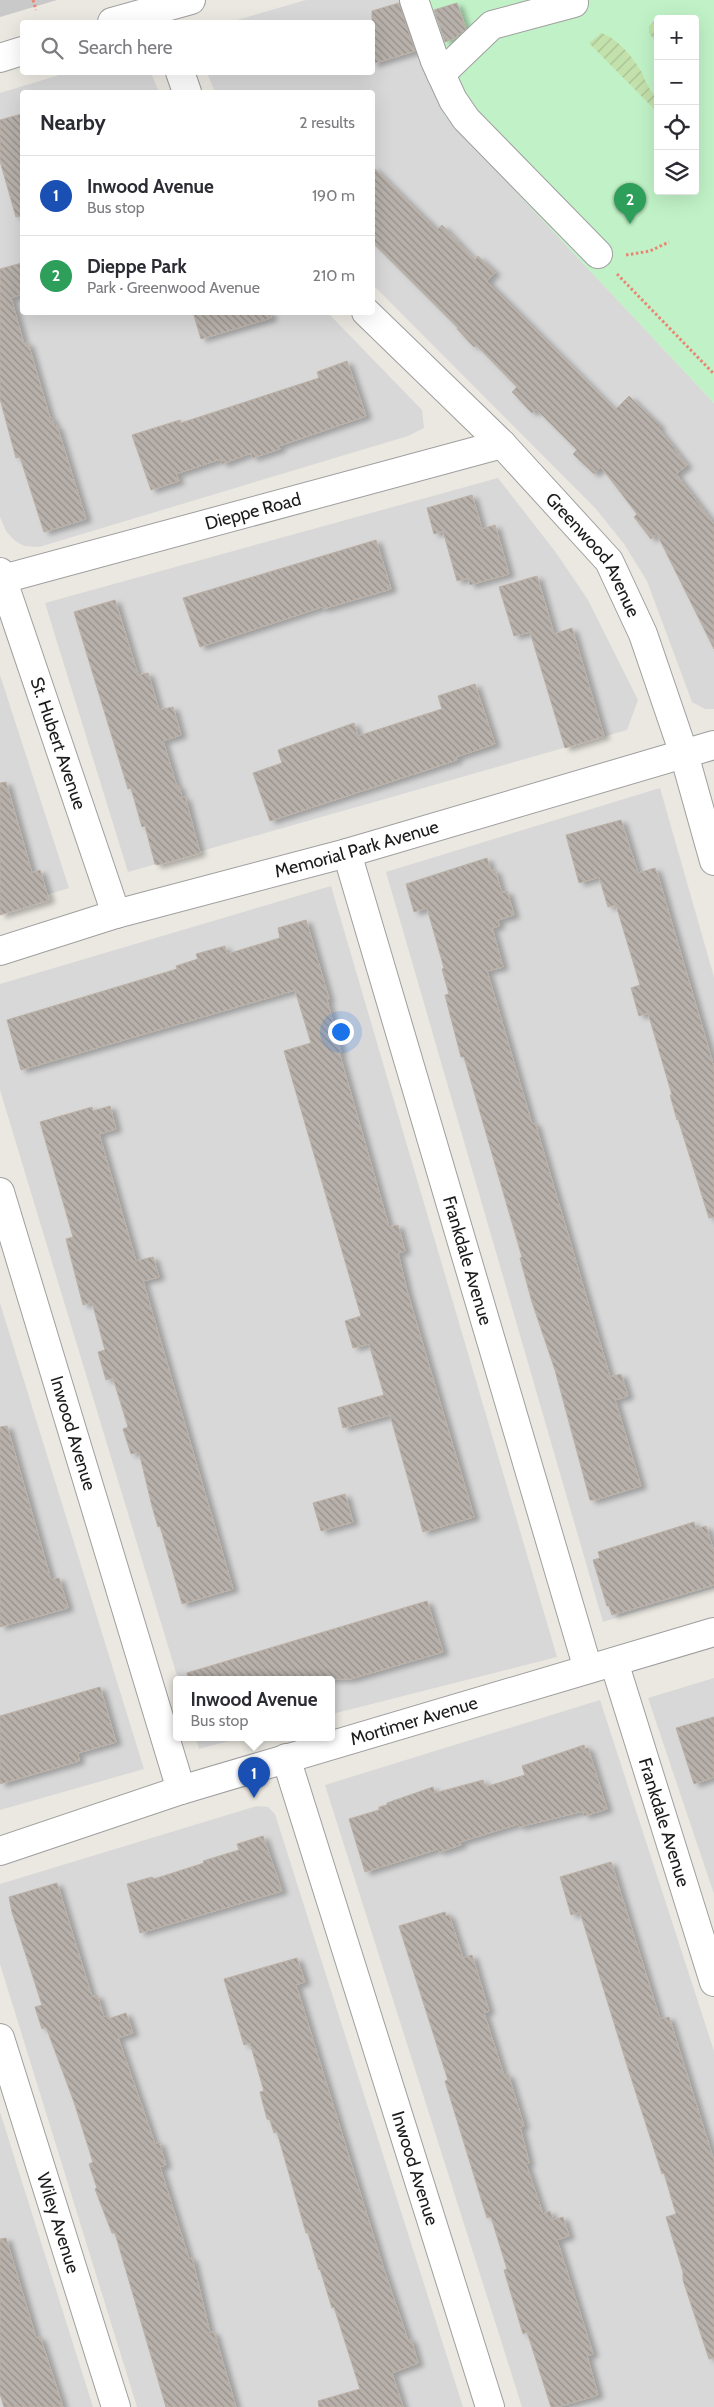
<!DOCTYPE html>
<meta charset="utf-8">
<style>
body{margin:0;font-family:Cabin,sans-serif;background:#f2f2f3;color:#2b2b33}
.controls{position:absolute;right:15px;top:15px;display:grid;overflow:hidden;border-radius:5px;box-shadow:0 5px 20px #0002}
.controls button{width:45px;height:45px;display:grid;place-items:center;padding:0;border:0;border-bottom:1px solid #e1e1e2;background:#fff;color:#2b2b33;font:25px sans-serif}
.you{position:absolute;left:340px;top:1031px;width:18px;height:18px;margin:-12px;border:4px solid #fff;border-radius:50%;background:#1a73e8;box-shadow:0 0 0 8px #1a73e833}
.badge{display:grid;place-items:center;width:32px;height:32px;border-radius:50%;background:#111827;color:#fff;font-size:16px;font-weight:700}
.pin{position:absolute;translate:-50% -41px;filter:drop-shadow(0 1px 2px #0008)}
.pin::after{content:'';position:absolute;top:26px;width:18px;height:15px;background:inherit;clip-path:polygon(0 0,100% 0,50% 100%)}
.popup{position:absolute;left:173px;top:1676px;width:162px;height:65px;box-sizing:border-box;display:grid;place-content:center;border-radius:5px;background:#fff;filter:drop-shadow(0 1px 4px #0005);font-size:16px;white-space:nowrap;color:#7c7c81}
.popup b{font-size:19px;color:#2b2b33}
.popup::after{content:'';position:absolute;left:50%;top:100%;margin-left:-10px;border:10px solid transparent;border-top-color:#fff}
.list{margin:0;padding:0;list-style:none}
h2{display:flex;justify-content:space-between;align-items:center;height:65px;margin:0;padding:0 20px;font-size:21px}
h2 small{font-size:16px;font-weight:400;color:#7c7c81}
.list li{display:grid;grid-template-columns:32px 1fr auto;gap:15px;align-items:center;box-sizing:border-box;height:80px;padding:0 20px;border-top:1px solid #e1e1e2}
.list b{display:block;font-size:19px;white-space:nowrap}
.list p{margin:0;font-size:16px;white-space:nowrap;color:#7c7c81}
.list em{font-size:16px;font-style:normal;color:#7c7c81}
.icon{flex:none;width:28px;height:28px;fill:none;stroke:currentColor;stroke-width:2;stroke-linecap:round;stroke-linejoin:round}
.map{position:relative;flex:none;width:714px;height:2407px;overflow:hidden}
.search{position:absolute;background:#fff;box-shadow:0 5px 20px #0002;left:20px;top:20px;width:355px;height:55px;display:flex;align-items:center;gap:12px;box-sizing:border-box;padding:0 18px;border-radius:5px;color:#7c7c81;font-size:19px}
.panel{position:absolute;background:#fff;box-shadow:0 5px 20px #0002;left:20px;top:90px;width:355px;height:225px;border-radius:5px}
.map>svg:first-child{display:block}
.residential{fill:#d9d8d8}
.religious{fill:#c9c9c9}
.park{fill:#c1f2c7;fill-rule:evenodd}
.garden{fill:url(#garden-furrows)}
.building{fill:url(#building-back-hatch);stroke:#bbb0a5;filter:url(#shadow)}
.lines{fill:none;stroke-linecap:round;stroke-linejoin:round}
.minor-casing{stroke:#9f9f9f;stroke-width:30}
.path{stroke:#ea8573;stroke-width:3;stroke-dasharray:2.5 2.5;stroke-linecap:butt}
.minor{stroke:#fff;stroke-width:28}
.labels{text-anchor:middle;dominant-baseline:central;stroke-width:5;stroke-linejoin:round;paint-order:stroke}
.street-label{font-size:18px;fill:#1b1b1b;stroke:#fff}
</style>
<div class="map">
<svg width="714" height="2407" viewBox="0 0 714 2407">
<defs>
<pattern id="garden-furrows" width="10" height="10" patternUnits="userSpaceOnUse" patternTransform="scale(1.25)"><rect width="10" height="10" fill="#c3e1ab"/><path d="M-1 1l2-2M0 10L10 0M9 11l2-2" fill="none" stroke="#a7c093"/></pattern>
<pattern id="building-back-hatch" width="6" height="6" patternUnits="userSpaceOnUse" patternTransform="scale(1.25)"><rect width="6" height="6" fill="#b8b1ab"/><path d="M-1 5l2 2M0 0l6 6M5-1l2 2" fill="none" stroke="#958f8a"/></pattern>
<filter id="shadow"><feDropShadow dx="5.5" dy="3" stdDeviation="2.5" flood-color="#0004"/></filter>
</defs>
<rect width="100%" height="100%" fill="#ebe8e1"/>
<g class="residential">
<polygon points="306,0 404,0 445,116 714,403 714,709 705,709 692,702 647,581 624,544 596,509 373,285 372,92 215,92 207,73 372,72 372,22 230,22"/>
<polygon points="69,72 151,73 159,92 22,92 22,312 328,313 422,410 424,428 408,436 39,547 24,546 14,540 6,531 0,517 0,93"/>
<polygon points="498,478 557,554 588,600 638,700 627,730 128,872 45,603"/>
<polygon points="0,675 69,888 0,909"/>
<polygon points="660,788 714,977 714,1588 603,1622 386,872"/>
<polygon points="331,886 557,1657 332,1714 332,1679 178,1679 0,1090 0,984"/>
<polygon points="0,1303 144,1769 0,1810"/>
<polygon points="714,1678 714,1894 648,1698"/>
<polygon points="600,1700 714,2051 714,2407 522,2407 325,1785"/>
<polygon points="195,1737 244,1737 199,1749"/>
<polygon points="257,1806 268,1807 275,1814 463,2407 137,2407 0,1964 0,1884"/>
<polygon points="0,2112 93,2407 0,2407"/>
</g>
<polygon class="religious" points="0,0 57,0 0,17"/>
<path class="park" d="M404 0H714V403L445 116ZM658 19H695V191H658Z"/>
<g class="garden">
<polygon points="654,21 658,21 658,45 649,33 649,27"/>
<path d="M601 33C617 38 632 56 641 71 646 81 648 91 658 97V113L589 43Z"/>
</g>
<g class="building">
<polygon points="399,3 415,51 372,64 372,11"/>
<polygon points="457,3 466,29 455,38 445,42 434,10"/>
<polygon points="22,114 22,216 16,217 0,161 0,120"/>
<polygon points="372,166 437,230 442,225 475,260 478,256 495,272 487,281 615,410 629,396 660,426 658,428 687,465 676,474 714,524 714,649 657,534 651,539 634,517 637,514 601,467 594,474 573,454 577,450 536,409 532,413 512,392 517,387 476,345 474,347 457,329 458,328 372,242"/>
<polygon points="22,263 22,294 11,298 24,344 28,343 50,418 52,418 55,427 57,426 86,519 44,532 20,457 16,458 0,399 0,269"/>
<polygon points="193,312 270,312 271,318 201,339"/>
<polygon points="347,361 366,416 279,446 280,449 252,458 251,453 222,464 221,459 176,474 179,481 151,490 132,435 180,420 181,423 319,378 317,372"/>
<polygon points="472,495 482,529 495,525 509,574 470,585 468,578 457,581 443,531 434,534 427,508"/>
<polygon points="376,540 391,589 323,609 322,607 200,647 183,598"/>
<polygon points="537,576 554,634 572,628 604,736 565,748 530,632 514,636 499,587"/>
<polygon points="115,600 138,675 148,673 159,710 173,707 181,735 163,741 177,787 179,786 182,798 185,797 200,853 158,865 155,864 145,826 142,827 131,788 128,789 74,612"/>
<polygon points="475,684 495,744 456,757 457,760 270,821 253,773 282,763 278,750 354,723 358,736 442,709 438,696"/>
<polygon points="6,782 32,873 40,870 49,900 0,915 0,783"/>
<polygon points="621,820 638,873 655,868 658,876 712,1060 714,1070 714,1217 709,1218 678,1119 677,1120 670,1095 672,1095 648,1013 639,1016 631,988 640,985 616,905 608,907 599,877 579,883 566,835"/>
<polygon points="487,858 491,871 495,870 502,893 507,891 514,915 498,920 499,926 492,928 503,967 487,971 532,1124 535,1123 610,1377 621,1374 628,1396 615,1400 641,1486 595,1500 590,1500 555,1370 532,1302 520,1258 522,1257 464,1057 461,1057 445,995 449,994 442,969 444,968 427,908 414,912 406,884"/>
<polygon points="306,920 329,999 327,1000 341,1052 339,1052 389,1227 398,1225 405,1251 398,1253 407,1291 474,1517 423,1532 390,1415 343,1428 338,1408 384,1395 369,1344 353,1348 345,1321 361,1316 284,1051 311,1043 295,990 21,1070 7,1020 177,969 176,966 198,959 196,954 225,946 227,954 280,938 278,928"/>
<polygon points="110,1106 116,1129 99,1134 136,1261 153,1257 159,1277 143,1281 233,1589 182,1604 160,1526 158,1527 152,1506 139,1452 131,1454 123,1429 128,1427 113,1378 106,1380 98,1352 105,1350 92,1302 83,1305 66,1239 73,1237 40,1122 92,1107 93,1111"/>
<polygon points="7,1426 51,1580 59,1578 68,1608 0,1627 0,1427"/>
<polygon points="345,1494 353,1522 321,1531 313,1503"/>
<polygon points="694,1522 696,1529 706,1526 714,1552 714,1585 612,1615 609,1606 607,1606 593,1560 600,1558 598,1552"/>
<polygon points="427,1601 443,1652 350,1679 188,1679 187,1673"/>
<polygon points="100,1687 116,1742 78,1753 79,1761 0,1784 0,1716"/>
<polygon points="714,1717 714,1777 694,1784 676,1728"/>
<polygon points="584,1745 585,1749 588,1748 607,1809 584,1816 583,1811 519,1827 518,1824 460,1842 461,1845 439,1852 438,1849 365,1872 349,1819 379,1810 379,1807 387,1805 387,1803 433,1787 435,1793 483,1780 485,1787 525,1775 522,1766"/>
<polygon points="263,1836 282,1891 140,1933 127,1884 152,1877 154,1879 204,1863 203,1861 239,1850 237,1844"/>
<polygon points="611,1862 659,2016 661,2019 669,2017 714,2161 714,2358 709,2359 683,2280 683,2272 666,2217 676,2214 664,2173 662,2174 626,2062 580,1912 571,1915 560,1877"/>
<polygon points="57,1883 92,1997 97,1995 104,2017 107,2016 108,2019 126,2013 133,2033 118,2038 155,2144 159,2142 166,2165 160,2167 189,2259 192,2258 210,2333 214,2332 236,2407 166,2407 115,2233 112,2233 95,2189 97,2188 89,2164 93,2162 74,2102 46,2027 42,2029 35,2007 42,2005 12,1912 9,1897"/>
<polygon points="445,1912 446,1916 449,1915 463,1958 472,1955 489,2011 484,2013 504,2076 508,2074 524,2126 520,2127 529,2163 526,2164 543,2214 550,2211 553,2220 563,2217 569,2236 557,2240 593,2354 587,2356 598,2395 557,2407 551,2407 527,2332 523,2334 504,2270 507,2269 491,2217 487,2218 445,2081 448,2080 399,1926"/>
<polygon points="297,1958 305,1982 296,1985 383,2267 408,2340 411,2339 418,2363 392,2373 403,2407 319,2407 318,2401 360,2389 334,2307 332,2308 320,2269 319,2270 308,2233 306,2233 277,2132 274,2133 270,2120 267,2119 260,2092 264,2091 250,2043 244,2045 224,1979"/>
<polygon points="6,2238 36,2338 40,2337 63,2407 4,2407 0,2394 0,2239"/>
</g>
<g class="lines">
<defs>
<g id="minor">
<polyline points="414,0 435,61 453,100 466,119 598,254"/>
<polyline points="112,22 191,0"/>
<polyline points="0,58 22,51"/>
<polyline points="180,72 187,92"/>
<polyline points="441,74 492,25 574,3"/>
<path id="s1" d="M366 312 502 444 609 561 643 634 684 754 714 861"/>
<path id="s2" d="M0 572 116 914"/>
<path id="s3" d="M3 579 502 444"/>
<path id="s4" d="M347 853 588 1669"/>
<path id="s5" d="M0 951 116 914 347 853 714 745"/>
<path id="s6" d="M0 1192 181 1790"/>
<path id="s7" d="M614 1662 714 1982"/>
<path id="s8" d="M286 1758 490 2407"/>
<path id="s9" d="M0 1851 181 1790 714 1632"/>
<path id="s10" d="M0 2038 116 2407"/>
</g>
</defs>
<use href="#minor" class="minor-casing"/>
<g class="path">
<polyline points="33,0 36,10"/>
<polyline points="626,255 650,251 669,242"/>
<polyline points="617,274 714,374"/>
</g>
<use href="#minor" class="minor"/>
</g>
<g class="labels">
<g class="street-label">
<text stroke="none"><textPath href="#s3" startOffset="259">Dieppe Road</textPath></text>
<text stroke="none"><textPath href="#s1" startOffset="334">Greenwood Avenue</textPath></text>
<text stroke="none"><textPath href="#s2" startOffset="181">St. Hubert Avenue</textPath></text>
<text stroke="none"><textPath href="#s5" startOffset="371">Memorial Park Avenue</textPath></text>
<text stroke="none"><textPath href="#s4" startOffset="425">Frankdale Avenue</textPath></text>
<text stroke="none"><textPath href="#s6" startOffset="252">Inwood Avenue</textPath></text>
<text stroke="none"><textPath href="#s9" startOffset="434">Mortimer Avenue</textPath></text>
<text stroke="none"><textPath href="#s7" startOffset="168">Frankdale Avenue</textPath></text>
<text stroke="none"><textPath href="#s8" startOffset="430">Inwood Avenue</textPath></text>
<text stroke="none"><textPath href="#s10" startOffset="194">Wiley Avenue</textPath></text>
</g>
</g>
</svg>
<div class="controls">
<button>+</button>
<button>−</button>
<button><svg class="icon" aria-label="locate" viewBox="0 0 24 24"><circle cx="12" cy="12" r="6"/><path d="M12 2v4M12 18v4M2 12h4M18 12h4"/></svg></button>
<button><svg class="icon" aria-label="layers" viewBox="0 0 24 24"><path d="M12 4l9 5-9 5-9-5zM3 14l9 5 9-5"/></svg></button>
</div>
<div class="you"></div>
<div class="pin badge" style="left:254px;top:1798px;background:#1a4fb4">1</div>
<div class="popup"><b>Inwood Avenue</b>Bus stop</div>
<div class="pin badge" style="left:630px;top:224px;background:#2e9e5b">2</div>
<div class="search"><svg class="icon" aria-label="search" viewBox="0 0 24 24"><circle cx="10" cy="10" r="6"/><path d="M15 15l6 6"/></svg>Search here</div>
<section class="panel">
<h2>Nearby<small>2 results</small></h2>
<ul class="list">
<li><span class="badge" style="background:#1a4fb4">1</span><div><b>Inwood Avenue</b><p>Bus stop</p></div><em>190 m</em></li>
<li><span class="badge" style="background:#2e9e5b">2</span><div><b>Dieppe Park</b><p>Park · Greenwood Avenue</p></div><em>210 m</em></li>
</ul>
</section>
</div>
